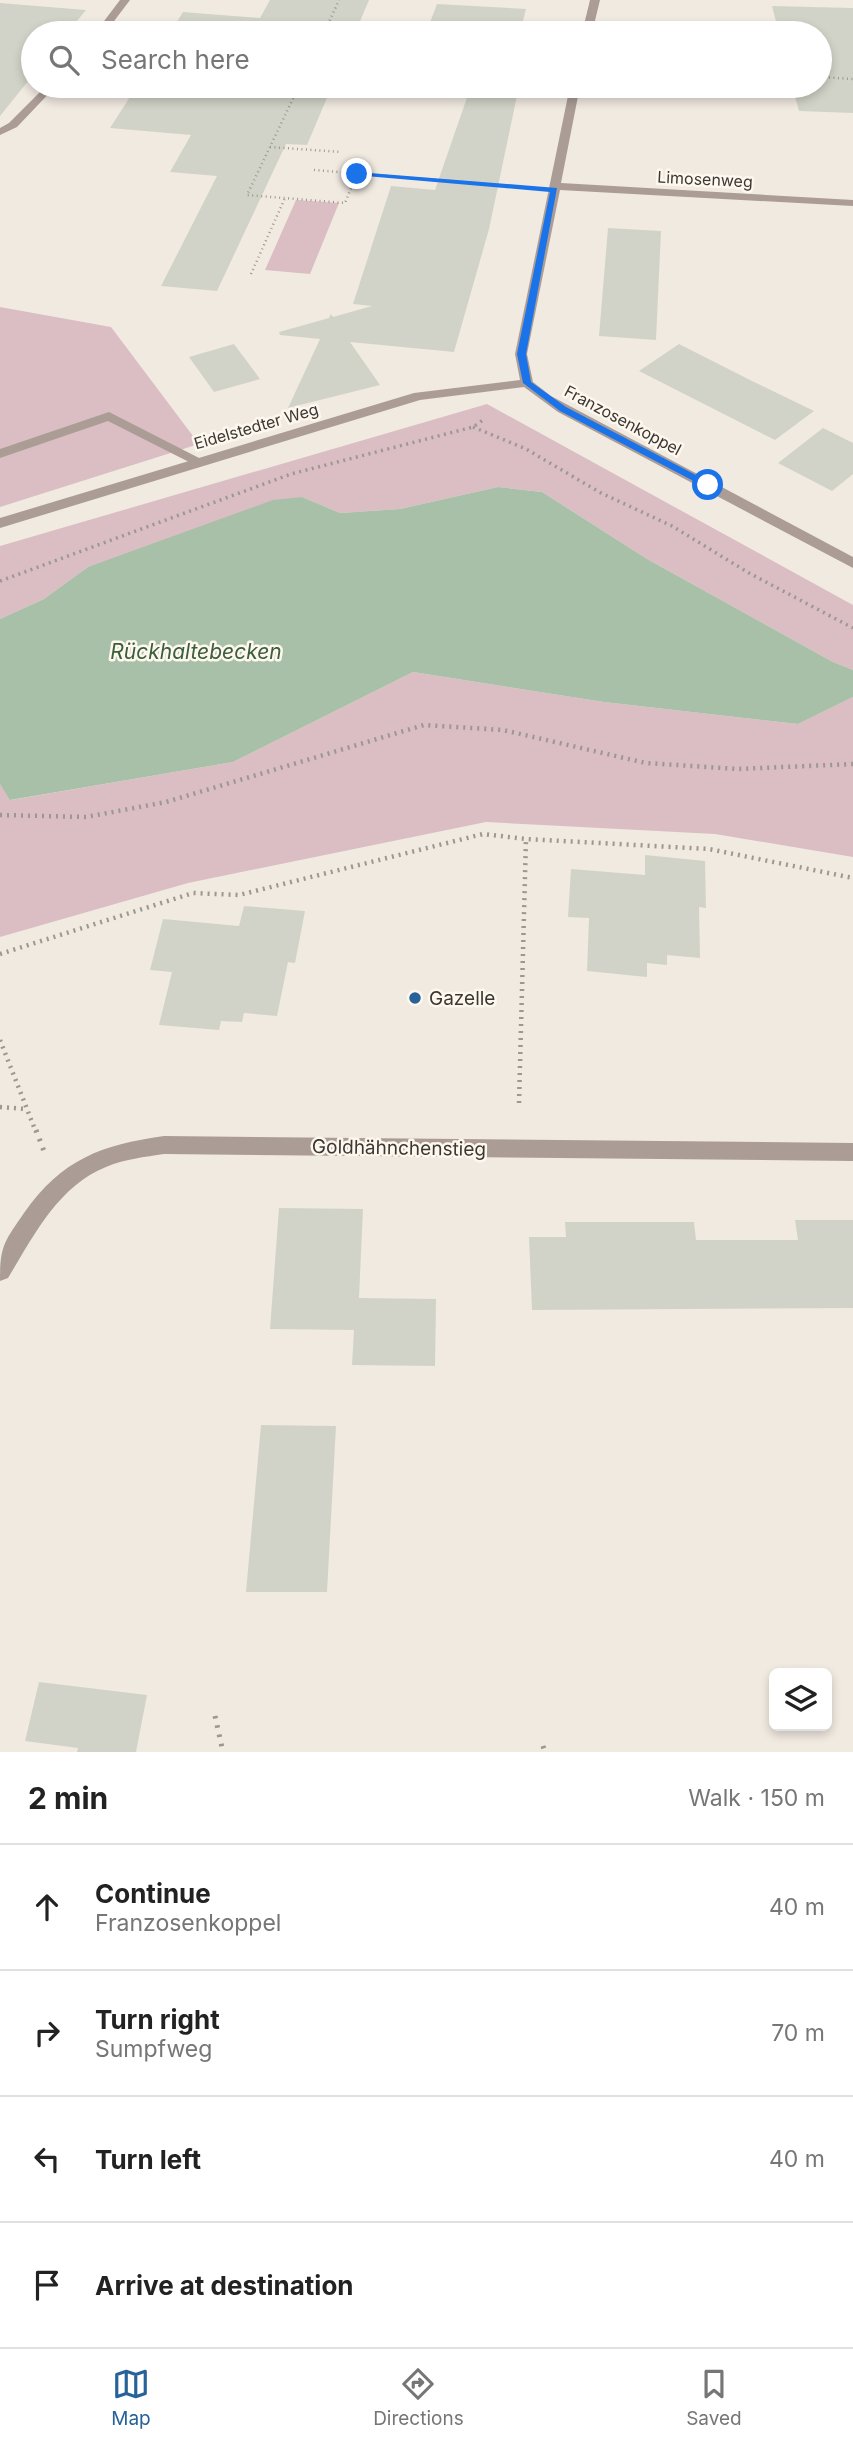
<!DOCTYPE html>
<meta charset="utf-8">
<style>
body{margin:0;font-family:Inter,sans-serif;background:#f2f2f2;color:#222}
.controls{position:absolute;right:21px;bottom:21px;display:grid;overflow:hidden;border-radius:10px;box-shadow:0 4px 10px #0003}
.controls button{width:63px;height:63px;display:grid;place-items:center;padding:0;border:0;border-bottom:2px solid #e0e0e0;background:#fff;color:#222;font:35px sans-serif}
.stop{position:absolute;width:21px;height:21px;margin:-16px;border:5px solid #1a73e8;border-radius:50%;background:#fff}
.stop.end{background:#1a73e8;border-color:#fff;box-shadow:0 2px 7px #0008}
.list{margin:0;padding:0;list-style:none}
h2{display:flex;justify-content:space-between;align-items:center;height:91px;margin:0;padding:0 28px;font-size:30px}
h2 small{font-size:23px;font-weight:400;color:#767676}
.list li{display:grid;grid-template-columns:46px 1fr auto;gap:21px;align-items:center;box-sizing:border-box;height:126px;padding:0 28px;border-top:2px solid #e0e0e0}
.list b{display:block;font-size:26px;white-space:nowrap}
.list p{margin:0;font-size:23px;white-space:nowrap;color:#767676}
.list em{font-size:23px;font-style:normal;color:#767676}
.icon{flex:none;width:38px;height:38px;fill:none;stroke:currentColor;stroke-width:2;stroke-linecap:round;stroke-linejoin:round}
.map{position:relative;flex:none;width:853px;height:1752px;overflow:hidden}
.search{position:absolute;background:#fff;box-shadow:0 4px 10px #0003;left:21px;right:21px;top:21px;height:77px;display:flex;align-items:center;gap:18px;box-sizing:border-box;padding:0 24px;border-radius:38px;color:#767676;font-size:26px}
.sheet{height:595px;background:#fff}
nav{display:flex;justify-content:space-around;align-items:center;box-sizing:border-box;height:98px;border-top:2px solid #e0e0e0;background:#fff;font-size:19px;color:#767676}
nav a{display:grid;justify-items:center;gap:4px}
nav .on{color:#276299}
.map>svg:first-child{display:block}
.green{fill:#dabec3}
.water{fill:#a7c0a7}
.building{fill:#d2d3c8}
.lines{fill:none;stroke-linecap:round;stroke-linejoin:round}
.path-far3{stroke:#9c9791;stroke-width:2.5;stroke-dasharray:1 3.5;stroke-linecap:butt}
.path-far2{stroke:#9c9791;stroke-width:3.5;stroke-dasharray:2 4.5;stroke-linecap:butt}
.path-far1{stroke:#9c9791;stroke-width:4.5;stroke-dasharray:2 5;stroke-linecap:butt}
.path{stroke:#9c9791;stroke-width:5;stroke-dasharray:2.5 7;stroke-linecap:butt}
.lane{fill:#ab9c96;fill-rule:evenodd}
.street{fill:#ab9c96;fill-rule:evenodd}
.route{fill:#1a73e8}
.poi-dot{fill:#276299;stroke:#fef7ee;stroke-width:2.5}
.labels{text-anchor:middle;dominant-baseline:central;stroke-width:5;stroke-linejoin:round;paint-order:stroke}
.far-street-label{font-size:16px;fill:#3b3834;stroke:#fef7ee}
.poi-label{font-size:19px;fill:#3b3834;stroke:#fef7ee;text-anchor:start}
.street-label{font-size:19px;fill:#3b3834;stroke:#fef7ee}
.water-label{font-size:21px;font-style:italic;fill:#395f3b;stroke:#fef7ee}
</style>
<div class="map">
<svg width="853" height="1752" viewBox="0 0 853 1752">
<rect width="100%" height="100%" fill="#f1eae1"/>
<g class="green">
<polygon points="296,200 339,203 310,274 265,270"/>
<polygon points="0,307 111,327 199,444 0,507"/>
<polygon points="487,404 853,605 853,670 833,662 647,559 542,492 498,487 400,509 340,513 302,497 88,567 44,599 0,619 0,546"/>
<polygon points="413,672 604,702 798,724 853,697 853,857 715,834 486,822 188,883 0,937 0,784 11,800 233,762"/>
</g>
<polygon class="water" points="498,487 542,492 647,559 833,662 853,670 853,697 798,724 604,702 413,672 233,762 10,800 0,784 0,619 44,599 88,567 273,500 302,497 340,513 400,509"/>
<g class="building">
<polygon points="270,0 369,0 355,33 170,33 183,12 260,18"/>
<polygon points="0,3 86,10 67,33 33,33 33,75 0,116"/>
<polygon points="437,4 526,9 520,33 426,33"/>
<polygon points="772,6 853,8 853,113 799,111 792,86 820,86 820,33 779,33"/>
<polygon points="137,86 332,86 307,145 286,144 217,291 161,286 217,176 170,172 191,135 110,128"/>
<polygon points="471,86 519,86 489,229 454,352 350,342 380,385 288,408 320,339 280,335 279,332 329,318 331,314 333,317 372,306 353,304 391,186 435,190"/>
<polygon points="608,228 661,231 656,340 599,336"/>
<polygon points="234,344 260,379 214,392 189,357"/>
<polygon points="679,344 754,382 814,411 775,440 639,371"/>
<polygon points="823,428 853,443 853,474 832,491 778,463"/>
<polygon points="645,855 705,861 706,908 699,907 700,958 667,955 667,965 647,963 647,977 587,971 589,918 568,917 571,869 645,875"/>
<polygon points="244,906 305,911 295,963 288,962 277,1016 244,1013 242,1022 221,1021 219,1030 159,1025 172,972 150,970 163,919 239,926"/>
<polygon points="279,1208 363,1209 359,1298 436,1299 435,1366 352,1365 354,1330 270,1329"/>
<polygon points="795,1220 853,1220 853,1308 532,1310 529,1237 566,1237 565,1222 694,1222 696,1240 798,1240"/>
<polygon points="261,1425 336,1426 327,1592 246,1592"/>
<polygon points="39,1682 147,1695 136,1752 77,1752 78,1748 25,1741"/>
</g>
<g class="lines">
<g class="path-far3">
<polyline points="324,33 339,0"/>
<polyline points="820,77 853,79"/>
<polyline points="299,86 247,195 345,203 357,174"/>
<polyline points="270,147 341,152"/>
<polyline points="314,170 525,187"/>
<polyline points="251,274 285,198"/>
</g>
<g class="path-far2">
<polyline points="473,427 526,449 601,493 672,526 749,573 853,628"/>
<polyline points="0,581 291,474 473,427 483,420"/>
</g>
<g class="path-far1">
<polyline points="0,815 86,817 166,802 424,725 503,730 646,763 738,769 853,764"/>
<polyline points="0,954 193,893 239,895 483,834 526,839 709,849 853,878"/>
<polyline points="0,1040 36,1132"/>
<polyline points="519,1103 526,839"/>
<polyline points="0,1107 25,1109"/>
</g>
<g class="path">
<polyline points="36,1130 45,1154"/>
<polyline points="215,1716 223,1752"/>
<polyline points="543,1746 545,1752"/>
</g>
<polygon class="lane" points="109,412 205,461 198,465 193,464 108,421 0,458 0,449"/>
<g class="street">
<polygon points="120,0 130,0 105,33 95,33"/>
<polygon points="590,0 600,0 592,33 582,33"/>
<polygon points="46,86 56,86 17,127 0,135 0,128 9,123"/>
<polygon points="570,86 580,86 561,183 853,200 853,206 560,190 527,354 533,382 551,396 853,557 853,568 558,412 524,387 420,400 0,528 0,518 414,393 520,380 515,354"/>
<path d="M164 1136 853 1143V1161L164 1154C145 1157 124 1159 106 1167 58 1186 33 1237 8 1278L0 1281C0 1246 4 1242 24 1213 62 1159 101 1145 164 1136Z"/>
</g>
</g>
<polygon class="route" points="357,172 557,188 526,354 531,382 566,407 711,483 711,487 705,487 560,411 523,383 517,354 550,192 354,175"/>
<circle class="poi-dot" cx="415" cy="998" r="7"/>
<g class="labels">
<g class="far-street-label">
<text transform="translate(705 179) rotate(3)">Limosenweg</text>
<text transform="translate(623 420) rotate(28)">Franzosenkoppel</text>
<text transform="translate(256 426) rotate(-16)">Eidelstedter Weg</text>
</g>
<g class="poi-label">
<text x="429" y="998">Gazelle</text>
</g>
<g class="street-label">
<text transform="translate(399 1148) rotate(1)">Goldhähnchenstieg</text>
</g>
<g class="water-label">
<text x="196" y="651">Rückhaltebecken</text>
</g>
</g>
</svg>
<div class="controls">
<button><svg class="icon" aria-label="layers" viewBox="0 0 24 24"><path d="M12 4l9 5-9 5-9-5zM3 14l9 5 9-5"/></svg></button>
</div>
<div class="stop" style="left:708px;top:485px"></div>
<div class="stop end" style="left:357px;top:174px"></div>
<div class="search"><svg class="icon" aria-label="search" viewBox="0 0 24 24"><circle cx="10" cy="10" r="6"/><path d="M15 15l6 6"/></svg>Search here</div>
</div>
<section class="sheet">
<h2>2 min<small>Walk · 150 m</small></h2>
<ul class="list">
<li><svg class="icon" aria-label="ahead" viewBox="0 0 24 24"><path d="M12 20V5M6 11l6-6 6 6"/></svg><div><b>Continue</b><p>Franzosenkoppel</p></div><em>40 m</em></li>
<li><svg class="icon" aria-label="right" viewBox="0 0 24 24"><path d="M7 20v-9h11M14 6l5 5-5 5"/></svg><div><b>Turn right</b><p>Sumpfweg</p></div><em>70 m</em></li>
<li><svg class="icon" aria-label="left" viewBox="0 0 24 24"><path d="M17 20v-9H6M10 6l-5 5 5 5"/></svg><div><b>Turn left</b></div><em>40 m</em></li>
<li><svg class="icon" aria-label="arrive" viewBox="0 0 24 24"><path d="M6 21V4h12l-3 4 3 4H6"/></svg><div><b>Arrive at destination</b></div></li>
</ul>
</section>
<nav>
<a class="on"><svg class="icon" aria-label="map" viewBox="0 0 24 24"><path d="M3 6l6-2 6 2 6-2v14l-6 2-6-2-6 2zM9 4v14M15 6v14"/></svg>Map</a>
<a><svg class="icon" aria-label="directions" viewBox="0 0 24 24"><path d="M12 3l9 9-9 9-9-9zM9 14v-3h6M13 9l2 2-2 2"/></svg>Directions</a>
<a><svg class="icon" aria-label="saved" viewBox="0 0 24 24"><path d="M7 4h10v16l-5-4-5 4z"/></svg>Saved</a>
</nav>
